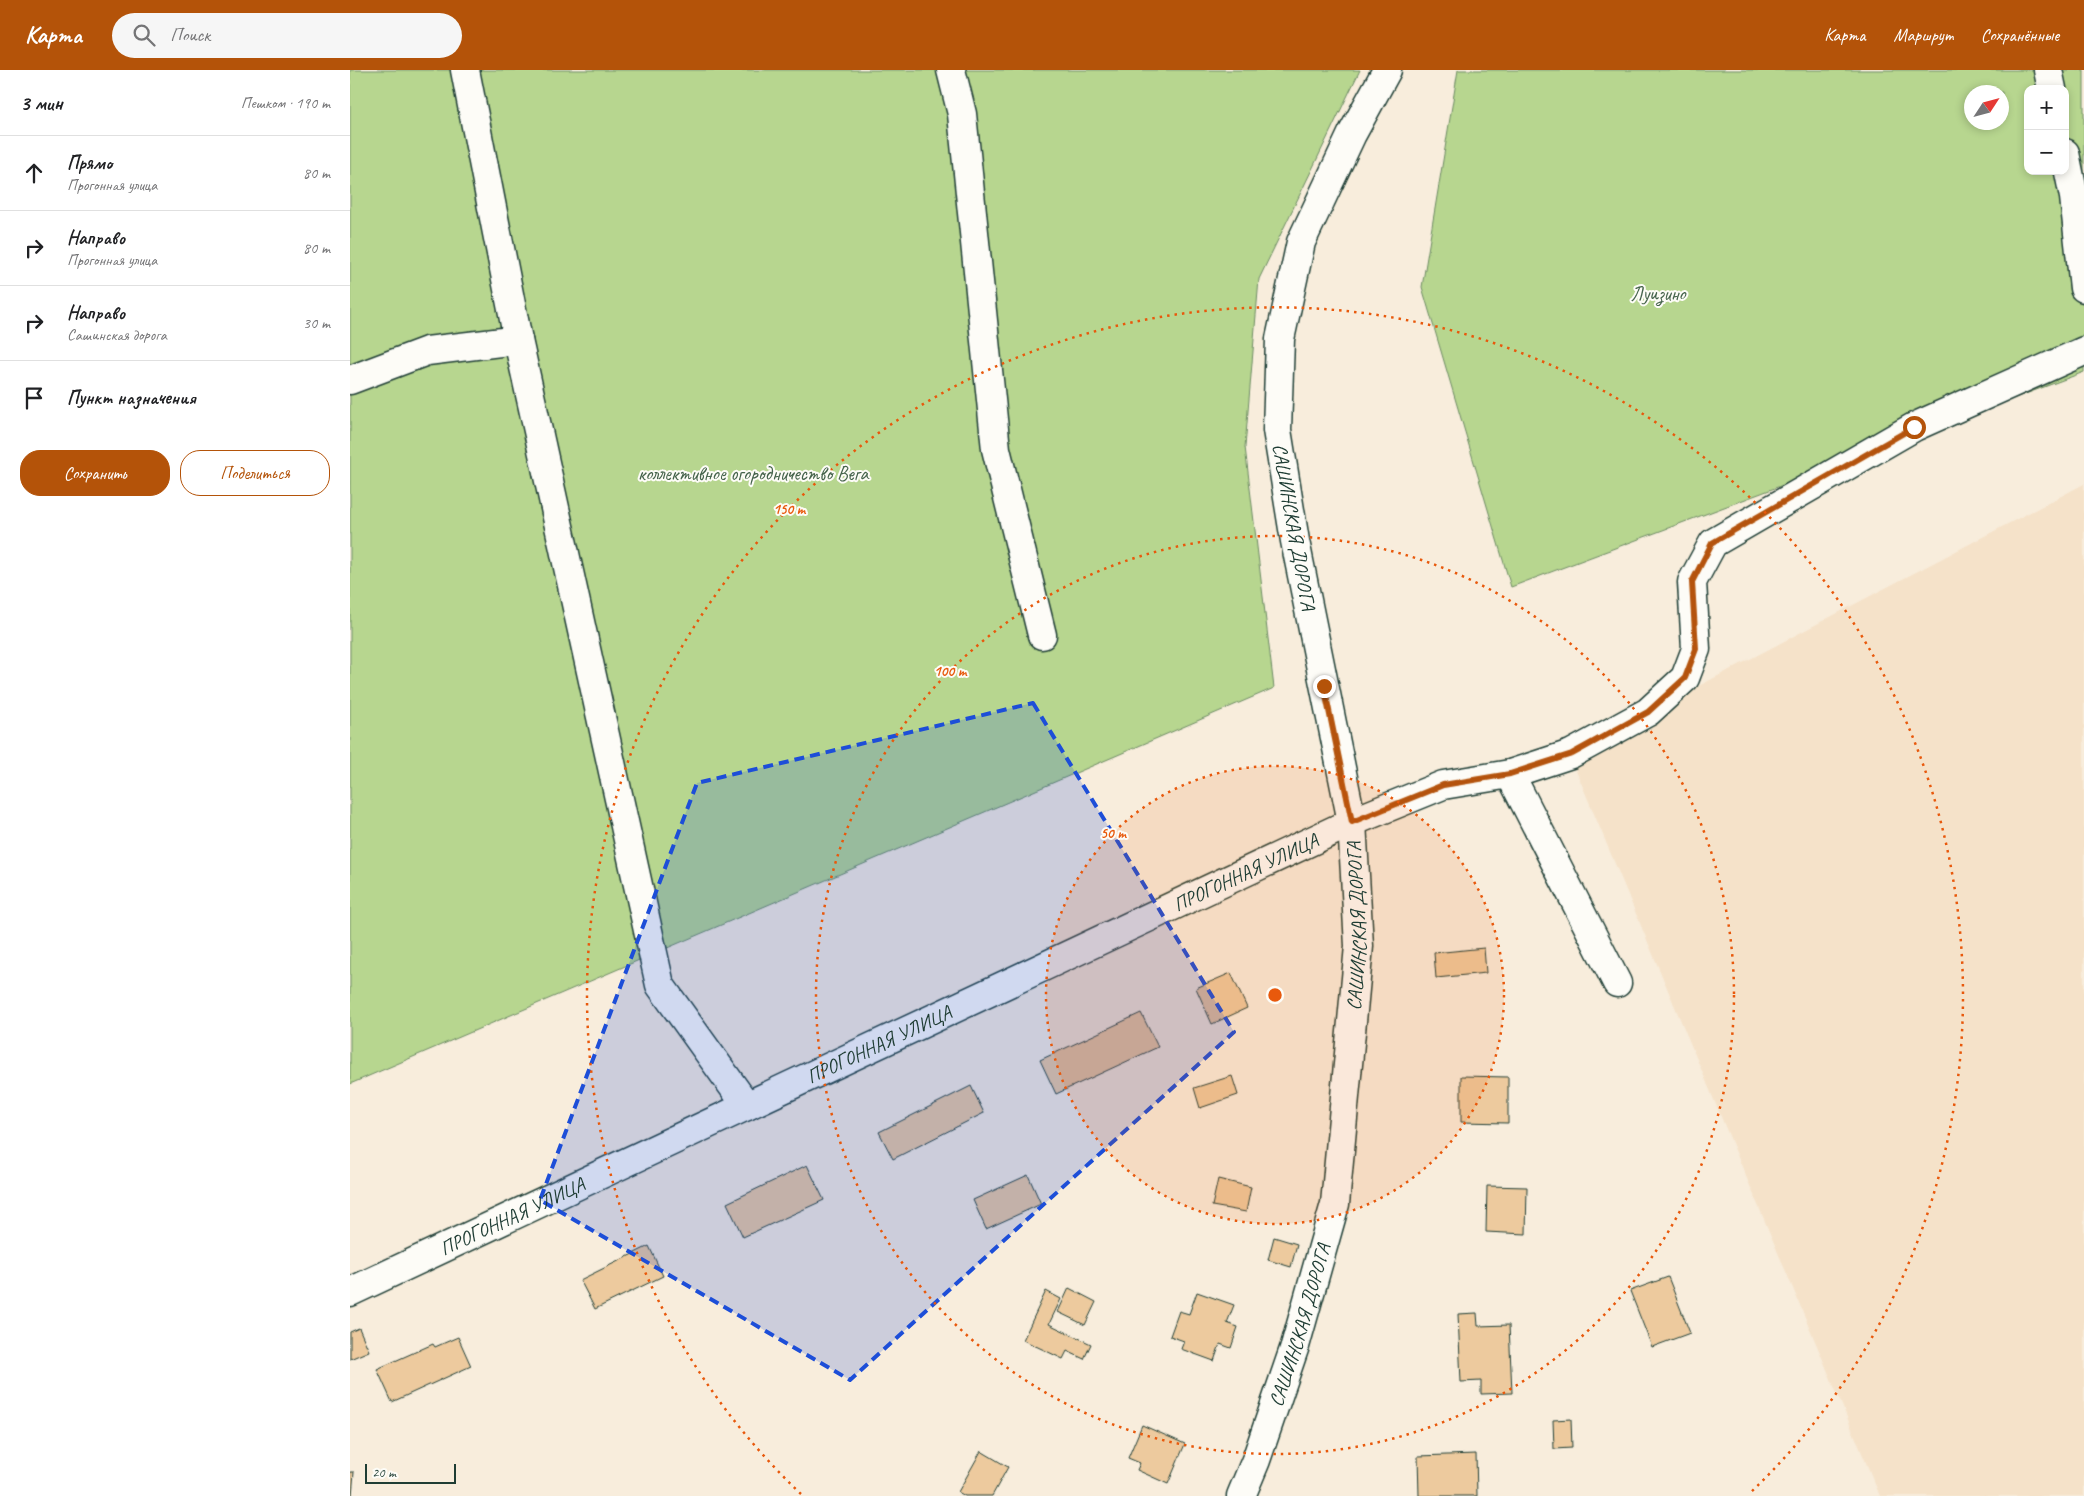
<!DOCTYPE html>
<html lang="ru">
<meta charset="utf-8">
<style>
body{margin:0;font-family:Caveat,sans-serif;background:#f6f6f6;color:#202124}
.controls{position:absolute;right:15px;top:15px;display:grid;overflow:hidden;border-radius:10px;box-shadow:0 2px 8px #0003}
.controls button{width:45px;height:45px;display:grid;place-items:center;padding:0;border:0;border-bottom:1px solid #e0e0e0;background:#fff;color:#202124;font:25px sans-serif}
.compass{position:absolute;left:1614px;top:15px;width:45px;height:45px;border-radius:50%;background:#fff;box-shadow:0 2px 8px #0003;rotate:54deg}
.scale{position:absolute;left:15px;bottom:12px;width:91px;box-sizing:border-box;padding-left:5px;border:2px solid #1f3d34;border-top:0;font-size:14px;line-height:18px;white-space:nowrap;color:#1f3d34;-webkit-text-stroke:4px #fdfcf7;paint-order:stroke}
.stop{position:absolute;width:15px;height:15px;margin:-11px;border:4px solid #b45309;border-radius:50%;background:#fff}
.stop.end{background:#b45309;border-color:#fff;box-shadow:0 1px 5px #0008}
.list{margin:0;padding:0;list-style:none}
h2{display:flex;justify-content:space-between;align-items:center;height:65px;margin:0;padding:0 20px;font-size:21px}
h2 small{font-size:16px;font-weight:400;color:#757577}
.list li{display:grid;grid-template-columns:32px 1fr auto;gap:15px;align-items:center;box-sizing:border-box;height:75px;padding:0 20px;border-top:1px solid #e0e0e0}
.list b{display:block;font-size:19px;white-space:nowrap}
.list p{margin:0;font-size:16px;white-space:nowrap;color:#757577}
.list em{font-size:16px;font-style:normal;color:#757577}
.actions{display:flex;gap:10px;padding:15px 20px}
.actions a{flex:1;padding:11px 0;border:1px solid #b45309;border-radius:20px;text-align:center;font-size:18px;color:#b45309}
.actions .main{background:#b45309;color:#fff}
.icon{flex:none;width:28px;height:28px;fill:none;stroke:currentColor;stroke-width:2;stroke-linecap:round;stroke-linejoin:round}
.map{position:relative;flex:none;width:1734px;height:1426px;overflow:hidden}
header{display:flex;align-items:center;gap:30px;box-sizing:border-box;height:70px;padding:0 25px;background:#b45309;color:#fff}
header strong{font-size:24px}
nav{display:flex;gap:28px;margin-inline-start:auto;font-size:18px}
.search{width:350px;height:45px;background:#f6f6f6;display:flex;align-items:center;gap:12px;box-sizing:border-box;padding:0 18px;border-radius:28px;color:#757577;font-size:19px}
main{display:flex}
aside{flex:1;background:#fff}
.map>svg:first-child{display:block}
.built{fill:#f5e2c9}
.green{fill:#b7d68f;stroke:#6b8a62;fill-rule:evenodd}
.building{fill:#edca9e;stroke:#1f3d34}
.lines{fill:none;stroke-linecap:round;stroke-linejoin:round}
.minor-casing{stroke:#1f3d34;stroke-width:31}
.minor{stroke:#fdfcf7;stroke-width:28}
.route{stroke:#b45309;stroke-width:6}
.marked{fill:#1d4ed8;fill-opacity:0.2;stroke:#1d4ed8;stroke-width:4;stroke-dasharray:10 6;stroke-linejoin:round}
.ring{fill:none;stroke:#e8590c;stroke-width:2.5;stroke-dasharray:2.5 5}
.labels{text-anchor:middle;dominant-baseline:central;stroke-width:4;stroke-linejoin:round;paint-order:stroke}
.park-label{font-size:20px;fill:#45634b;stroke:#fdfcf7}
.street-label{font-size:20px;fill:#1f3d34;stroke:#fdfcf7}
.centre{fill:#e8590c;stroke:#fdfcf7;stroke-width:2.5}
.ring-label{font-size:15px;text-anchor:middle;font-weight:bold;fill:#e8590c;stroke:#fdfcf7;stroke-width:4;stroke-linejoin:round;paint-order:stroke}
</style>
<header>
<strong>Карта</strong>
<div class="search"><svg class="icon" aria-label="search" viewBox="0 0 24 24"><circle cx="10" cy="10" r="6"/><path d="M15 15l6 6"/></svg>Поиск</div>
<nav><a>Карта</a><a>Маршрут</a><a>Сохранённые</a></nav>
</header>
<main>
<aside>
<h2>3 мин<small>Пешком · 190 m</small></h2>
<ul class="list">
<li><svg class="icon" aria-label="ahead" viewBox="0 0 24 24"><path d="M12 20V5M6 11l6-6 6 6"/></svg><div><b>Прямо</b><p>Прогонная улица</p></div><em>80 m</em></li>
<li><svg class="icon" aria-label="right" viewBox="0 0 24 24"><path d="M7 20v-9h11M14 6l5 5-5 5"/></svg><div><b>Направо</b><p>Прогонная улица</p></div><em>80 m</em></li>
<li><svg class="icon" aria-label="right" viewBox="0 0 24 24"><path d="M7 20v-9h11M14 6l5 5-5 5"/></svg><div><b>Направо</b><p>Сашинская дорога</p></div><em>30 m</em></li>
<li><svg class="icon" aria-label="arrive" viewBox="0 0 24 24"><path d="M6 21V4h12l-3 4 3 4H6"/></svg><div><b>Пункт назначения</b></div></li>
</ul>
<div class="actions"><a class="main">Сохранить</a><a>Поделиться</a></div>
</aside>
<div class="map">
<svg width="1734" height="1426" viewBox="0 0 1734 1426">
<rect width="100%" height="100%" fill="#f8eddc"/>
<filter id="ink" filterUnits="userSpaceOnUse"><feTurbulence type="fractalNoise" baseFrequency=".02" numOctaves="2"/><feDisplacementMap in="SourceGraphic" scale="10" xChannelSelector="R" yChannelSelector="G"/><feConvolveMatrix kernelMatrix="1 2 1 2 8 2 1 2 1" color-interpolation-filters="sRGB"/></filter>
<g filter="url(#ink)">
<polygon class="built" points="1734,414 1734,1426 1530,1426 1219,684"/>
<g class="green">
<polygon points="0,0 1010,0 909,209 895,377 924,618 0,1014"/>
<path d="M1108 0H1734V302L1161 517 1072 217ZM1678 19H1715V101H1678ZM1622 22H1652V52H1622Z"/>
</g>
<g class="building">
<polygon points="1134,878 1136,903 1086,908 1084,883"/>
<polygon points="881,903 897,938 862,954 846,918"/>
<polygon points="791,943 808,977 706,1024 690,990"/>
<polygon points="882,1006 888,1025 850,1038 844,1018"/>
<polygon points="1111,1006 1158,1007 1158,1053 1111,1052"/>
<polygon points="621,1016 634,1043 543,1089 529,1062"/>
<polygon points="457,1095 474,1130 393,1167 377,1133"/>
<polygon points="678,1105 691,1134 636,1159 623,1130"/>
<polygon points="868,1109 901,1117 896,1142 862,1136"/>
<polygon points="1137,1116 1177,1117 1176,1164 1136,1162"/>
<polygon points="924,1167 947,1174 941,1197 918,1190"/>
<polygon points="299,1176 313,1206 245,1239 230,1210"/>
<polygon points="1318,1207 1340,1263 1302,1277 1280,1221"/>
<polygon points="719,1218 746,1232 735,1255 708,1242"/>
<polygon points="696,1221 711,1229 699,1254 741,1274 734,1289 717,1281 713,1289 673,1270"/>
<polygon points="847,1222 884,1235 877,1253 888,1257 881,1278 870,1274 864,1291 831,1279 834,1271 820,1266 829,1241 839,1244"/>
<polygon points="1127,1243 1128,1256 1159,1255 1162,1323 1131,1324 1131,1311 1111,1312 1108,1244"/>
<polygon points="9,1258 19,1281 0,1289 0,1262"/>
<polygon points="108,1267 121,1296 42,1332 27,1299 83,1274 85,1277"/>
<polygon points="1221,1349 1222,1378 1204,1379 1203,1350"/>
<polygon points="792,1355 835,1374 818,1414 787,1400 790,1393 778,1388"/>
<polygon points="631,1381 658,1397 642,1426 615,1426 608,1422"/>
<polygon points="1126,1384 1127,1426 1069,1426 1068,1386"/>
<polygon points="0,1402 4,1402 2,1426 0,1426"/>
</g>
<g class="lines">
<defs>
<g id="minor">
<polyline points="115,0 168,270 310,915 397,1036"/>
<polyline points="601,0 612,44 646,379 692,565"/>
<polyline points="1698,0 1702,19"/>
<polyline points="1715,83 1724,127 1734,218"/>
<polyline points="0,310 77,281 168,270"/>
<polyline points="1160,704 1267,913"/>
<path id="s1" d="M0 1222 1002 752 1093 715 1160 704 1221 684 1298 642 1335 608 1346 579 1342 512 1363 473 1564 357 1734 281"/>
<path id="s2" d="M891 1426 906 1390 945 1276 985 1134 1009 876 1002 752 945 471 927 360 930 269 951 172 1002 64 1037 0"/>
</g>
</defs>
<use href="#minor" class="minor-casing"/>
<use href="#minor" class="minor"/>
</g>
</g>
<g class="lines" filter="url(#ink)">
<polyline class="route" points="974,616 1002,752 1093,715 1160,704 1222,684 1298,642 1335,608 1346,579 1342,512 1362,473 1564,357"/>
</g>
<path class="marked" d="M683 633 884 962 500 1310 190 1130 347 713Z"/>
<circle cx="925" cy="925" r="229" fill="#e8590c" fill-opacity=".12"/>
<g class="ring">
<circle cx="925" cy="925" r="229"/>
<circle cx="925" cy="925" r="459"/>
<path d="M451 1424A688 688 0 1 1 1399 1424"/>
</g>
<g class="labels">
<g class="park-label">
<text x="1308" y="223">Луизино</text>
<text x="403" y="403">коллективное огородничество Вега</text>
</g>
<g class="street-label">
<text transform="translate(944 457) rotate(80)">САШИНСКАЯ ДОРОГА</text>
<text stroke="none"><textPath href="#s1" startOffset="989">ПРОГОННАЯ УЛИЦА</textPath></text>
<text stroke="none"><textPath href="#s2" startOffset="586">САШИНСКАЯ ДОРОГА</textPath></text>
<text stroke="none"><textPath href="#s1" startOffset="584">ПРОГОННАЯ УЛИЦА</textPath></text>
<text stroke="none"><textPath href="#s1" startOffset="179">ПРОГОННАЯ УЛИЦА</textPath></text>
<text stroke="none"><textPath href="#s2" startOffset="181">САШИНСКАЯ ДОРОГА</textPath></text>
</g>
</g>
<circle cx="925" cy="925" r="8" class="centre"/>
<g class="ring-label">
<text x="439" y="444">150 m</text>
<text x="600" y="606">100 m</text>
<text x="763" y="768">50 m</text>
</g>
</svg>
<div class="controls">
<button>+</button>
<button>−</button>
</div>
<svg class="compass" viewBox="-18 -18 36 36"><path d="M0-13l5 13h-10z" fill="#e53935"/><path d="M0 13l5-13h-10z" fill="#757577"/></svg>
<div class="scale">20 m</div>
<div class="stop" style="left:1564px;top:357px"></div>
<div class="stop end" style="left:974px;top:616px"></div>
</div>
</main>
